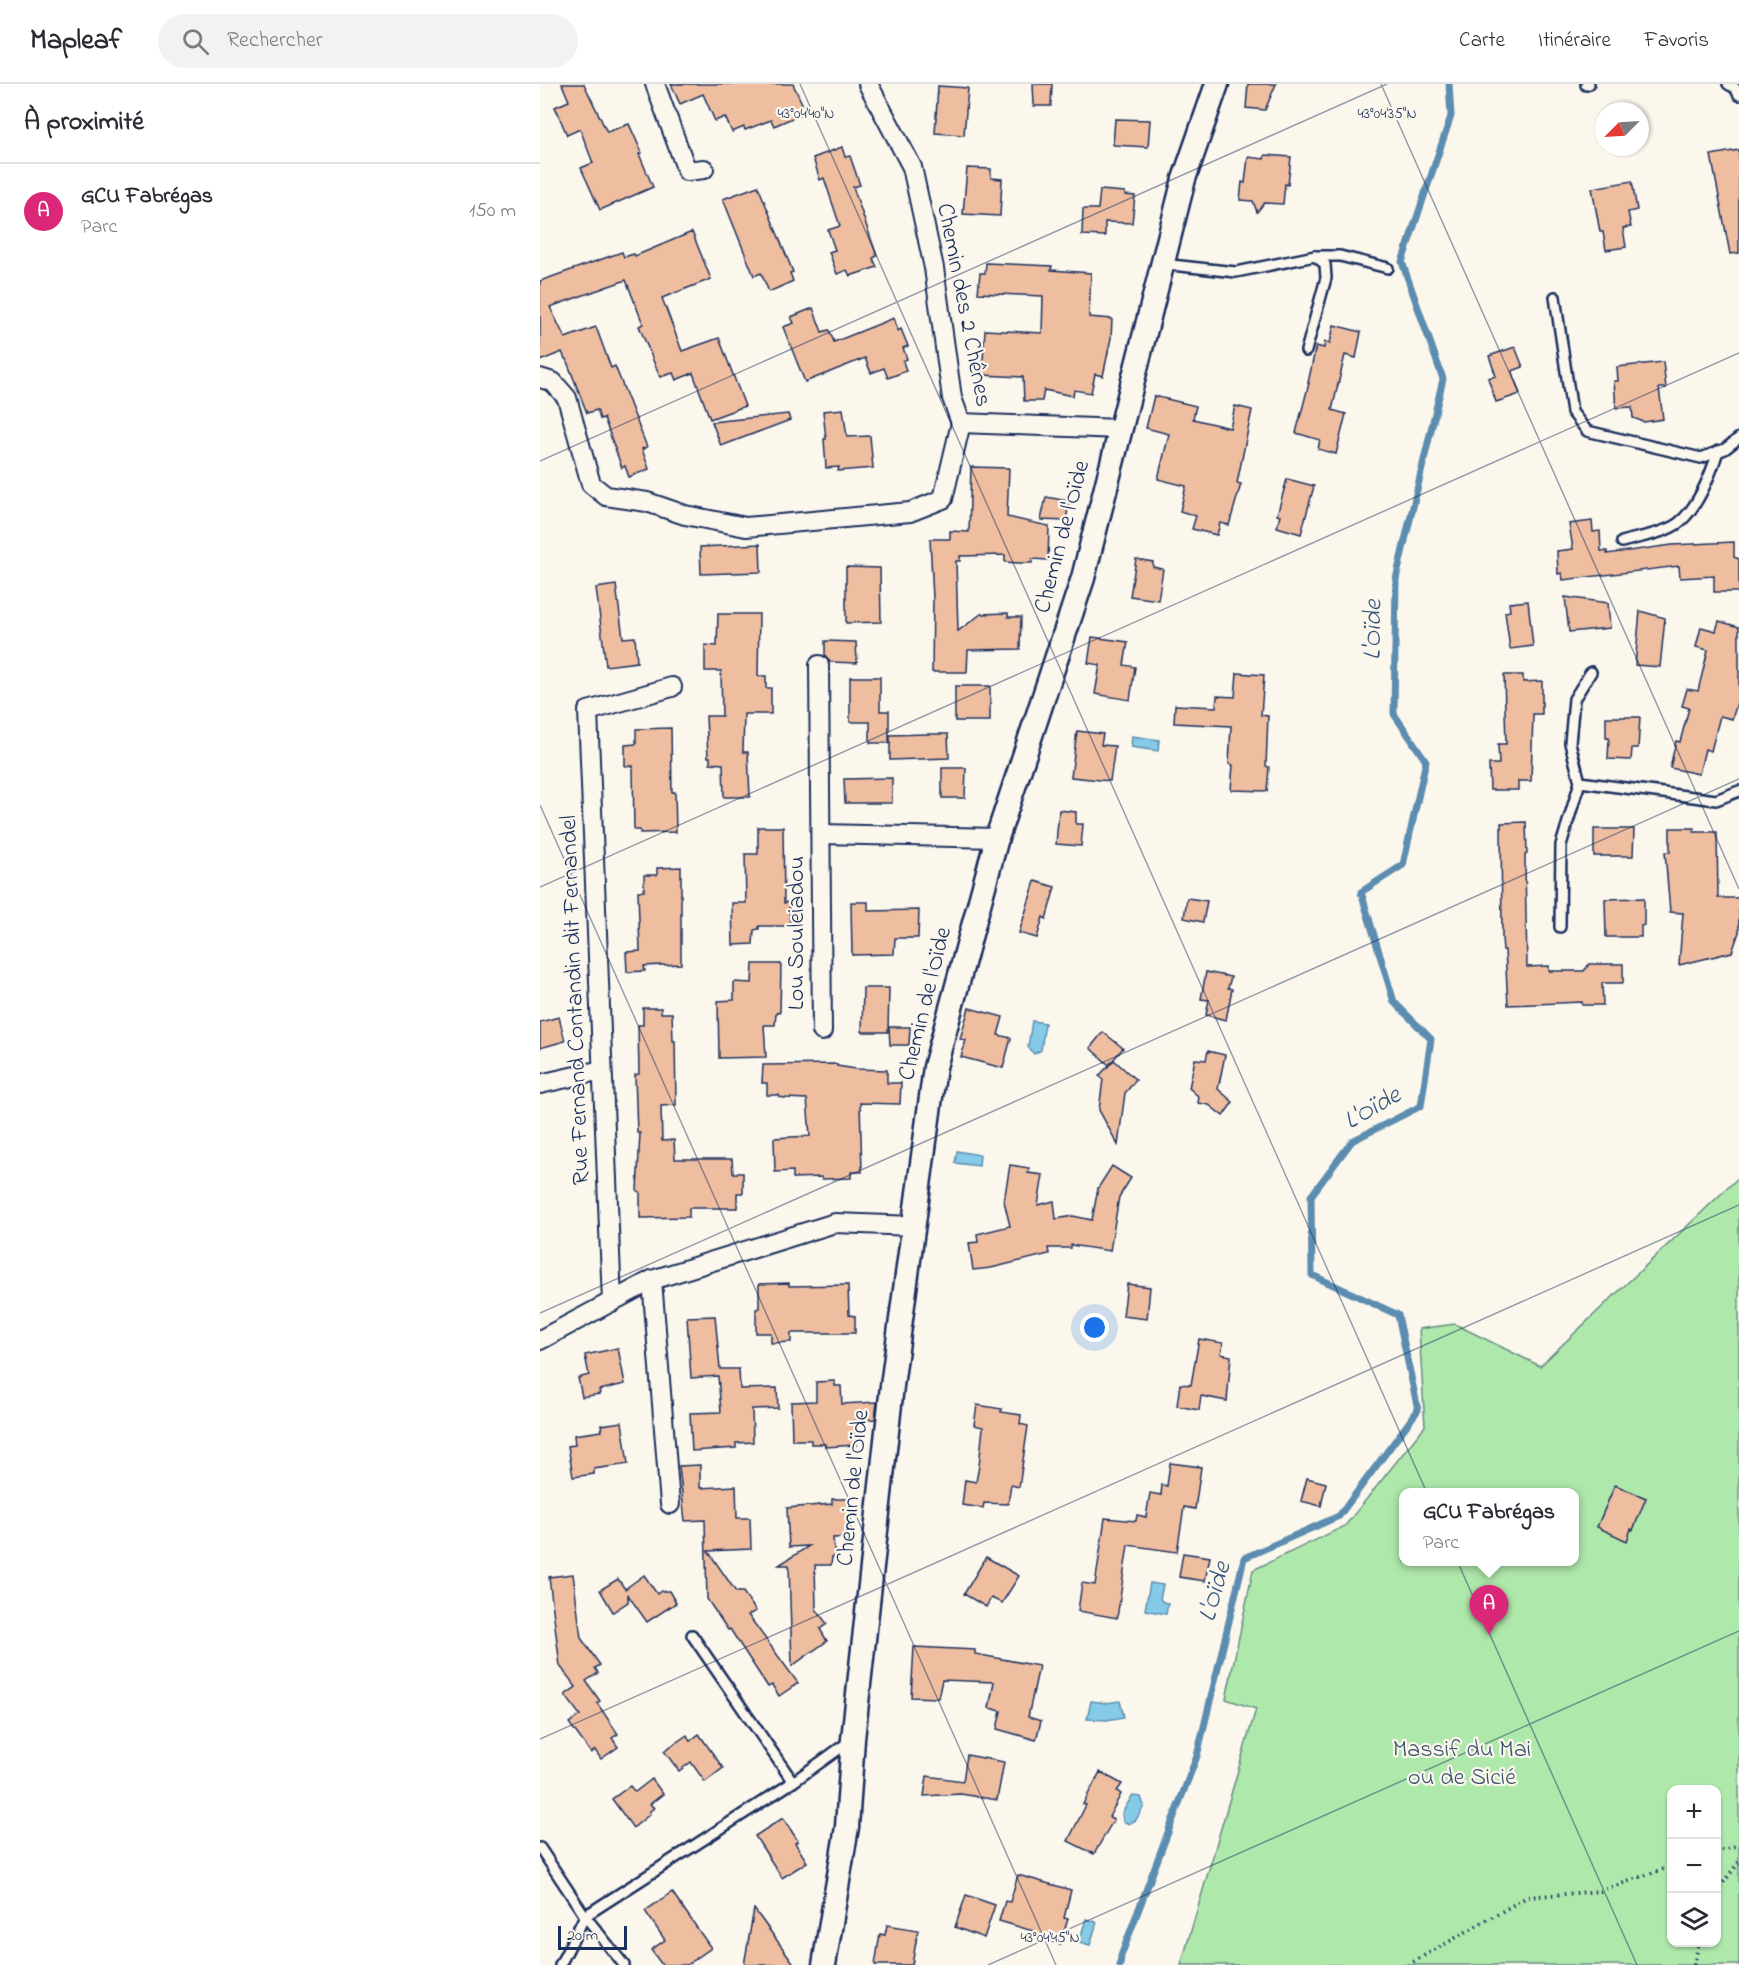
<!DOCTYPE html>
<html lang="fr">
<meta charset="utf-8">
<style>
body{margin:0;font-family:"Indie Flower",sans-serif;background:#f2f2f3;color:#2b2b33}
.controls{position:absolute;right:18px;bottom:18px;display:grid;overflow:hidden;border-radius:12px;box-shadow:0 2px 4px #0004}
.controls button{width:54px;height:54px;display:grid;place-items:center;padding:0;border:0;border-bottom:2px solid #e1e1e2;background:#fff;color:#2b2b33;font:30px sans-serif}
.compass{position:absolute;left:1055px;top:18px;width:54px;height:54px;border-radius:50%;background:#fff;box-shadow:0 2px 4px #0004;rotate:246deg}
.scale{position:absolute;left:18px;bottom:15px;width:69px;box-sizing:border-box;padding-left:6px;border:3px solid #1b2f5e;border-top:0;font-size:16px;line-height:21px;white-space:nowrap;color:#1b2f5e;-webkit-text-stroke:4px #fbf7ec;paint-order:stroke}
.you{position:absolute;left:555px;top:1244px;width:21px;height:21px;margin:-15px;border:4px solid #fff;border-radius:50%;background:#1a73e8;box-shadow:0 0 0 9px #1a73e833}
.badge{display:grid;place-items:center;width:39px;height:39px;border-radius:50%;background:#db2777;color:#fff;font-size:20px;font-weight:700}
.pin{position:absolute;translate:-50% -50px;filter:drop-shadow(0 2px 3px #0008)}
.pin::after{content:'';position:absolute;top:32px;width:21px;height:18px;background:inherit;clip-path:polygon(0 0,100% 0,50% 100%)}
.popup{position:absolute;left:859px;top:1404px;width:180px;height:78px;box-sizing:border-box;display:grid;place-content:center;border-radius:12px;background:#fff;filter:drop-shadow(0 2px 4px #0005);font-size:20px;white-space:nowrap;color:#7c7c81}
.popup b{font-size:22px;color:#2b2b33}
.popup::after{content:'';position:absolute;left:50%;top:100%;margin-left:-12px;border:12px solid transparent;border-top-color:#fff}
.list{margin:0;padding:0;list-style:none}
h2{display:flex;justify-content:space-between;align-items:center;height:78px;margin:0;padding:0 24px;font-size:26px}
h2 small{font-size:20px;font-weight:400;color:#7c7c81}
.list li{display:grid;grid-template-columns:39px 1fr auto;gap:18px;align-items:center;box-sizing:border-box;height:96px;padding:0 24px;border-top:2px solid #e1e1e2}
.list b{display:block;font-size:22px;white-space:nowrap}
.list p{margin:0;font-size:20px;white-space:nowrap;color:#7c7c81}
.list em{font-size:20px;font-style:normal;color:#7c7c81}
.icon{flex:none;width:33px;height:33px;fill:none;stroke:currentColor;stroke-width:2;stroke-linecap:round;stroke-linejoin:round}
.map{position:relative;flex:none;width:1199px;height:1881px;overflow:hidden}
header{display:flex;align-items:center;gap:36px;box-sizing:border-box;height:84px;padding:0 30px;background:#fff;border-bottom:2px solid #e1e1e2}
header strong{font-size:28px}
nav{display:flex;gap:33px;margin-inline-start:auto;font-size:21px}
.search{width:420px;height:54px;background:#f2f2f3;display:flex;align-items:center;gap:15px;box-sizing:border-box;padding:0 21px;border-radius:33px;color:#7c7c81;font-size:22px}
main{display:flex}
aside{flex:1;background:#fff}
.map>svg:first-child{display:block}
.green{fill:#afe8ab;stroke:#658c84;stroke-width:1.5;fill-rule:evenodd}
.water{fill:#85cbe7;stroke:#5b8db0;stroke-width:1.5}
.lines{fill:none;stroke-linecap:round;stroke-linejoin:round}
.stream{stroke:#5b8db0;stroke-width:7}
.building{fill:#efbea0;stroke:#1b2f5e;stroke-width:1.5}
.service-casing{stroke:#1b2f5e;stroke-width:14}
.minor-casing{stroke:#1b2f5e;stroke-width:22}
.tertiary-casing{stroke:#1b2f5e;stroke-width:27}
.path{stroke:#1b2f5e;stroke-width:4;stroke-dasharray:1.5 4.5;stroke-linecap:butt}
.service{stroke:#fbf7ec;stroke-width:9}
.minor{stroke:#fbf7ec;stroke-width:18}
.tertiary{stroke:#fbf7ec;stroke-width:22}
.ticks{fill:none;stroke:#1b2f5e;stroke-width:1.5;stroke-opacity:0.45}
.labels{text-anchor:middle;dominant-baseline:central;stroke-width:4.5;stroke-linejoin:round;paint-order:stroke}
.street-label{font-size:24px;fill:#1b2f5e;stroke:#fbf7ec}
.park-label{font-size:24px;fill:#39546d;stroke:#fbf7ec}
.water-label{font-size:26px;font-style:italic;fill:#365680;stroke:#fbf7ec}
.ticks-label{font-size:15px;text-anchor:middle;fill:#1b2f5e;stroke:#fbf7ec;stroke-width:4.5;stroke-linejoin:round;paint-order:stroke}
</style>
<header>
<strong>Mapleaf</strong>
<div class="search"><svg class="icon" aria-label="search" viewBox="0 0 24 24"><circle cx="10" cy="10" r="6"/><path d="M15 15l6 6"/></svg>Rechercher</div>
<nav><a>Carte</a><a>Itinéraire</a><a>Favoris</a></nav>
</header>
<main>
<aside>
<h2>À proximité<small></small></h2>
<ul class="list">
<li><span class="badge">A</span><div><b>GCU Fabrégas</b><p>Parc</p></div><em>150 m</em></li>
</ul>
</aside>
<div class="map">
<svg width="1199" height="1881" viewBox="0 0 1199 1881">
<rect width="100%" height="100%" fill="#fbf7ec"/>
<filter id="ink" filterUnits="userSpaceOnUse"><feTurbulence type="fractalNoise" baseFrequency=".0167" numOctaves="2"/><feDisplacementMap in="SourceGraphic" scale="12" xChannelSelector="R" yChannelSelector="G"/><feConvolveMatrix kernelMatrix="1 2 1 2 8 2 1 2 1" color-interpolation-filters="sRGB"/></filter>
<g filter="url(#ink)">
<path class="green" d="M1199 1093V1881H641L716 1625 686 1615 713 1486 805 1442 885 1342 879 1245 915 1240 1000 1282ZM864 1408H1034V1478H864ZM1132 1706H1176V1858H1132Z"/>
<g class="water">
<polygon points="592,652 619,656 618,667 591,663"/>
<polygon points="492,937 505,939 501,966 494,970 488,963"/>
<polygon points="417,1067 440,1071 439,1082 415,1079"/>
<polygon points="610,1499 623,1501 620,1515 623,1518 628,1519 626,1530 605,1526"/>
<polygon points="551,1617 566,1619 580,1617 584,1633 567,1636 547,1635"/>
<polygon points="592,1712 601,1713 604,1722 596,1736 589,1740 583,1737 582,1729"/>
<polygon points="546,1835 557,1838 550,1861 539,1858"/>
</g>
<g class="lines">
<polyline class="stream" points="580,1881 581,1872 657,1672 704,1474 799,1432 878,1326 858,1231 772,1191 771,1112 812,1057 881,1022 891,955 854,918 821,808 863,781 886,677 854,630 856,495 903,295 862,178 911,32 909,0"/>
</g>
<g class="building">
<polygon points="22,0 44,0 67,48 89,40 102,69 99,70 113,103 60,126 41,84 53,79 40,45 27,51 15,23 29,17"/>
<polygon points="131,0 253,0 266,28 234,42 231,36 205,46 204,43 192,48 185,33 175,37 163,10 140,20"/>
<polygon points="493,0 512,0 511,22 494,22"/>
<polygon points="708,0 736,0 725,26 706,24"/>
<polygon points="398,2 428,4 424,51 395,49"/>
<polygon points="575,35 610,36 608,63 573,61"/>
<polygon points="302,63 305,73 310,72 320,101 313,103 337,172 333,174 337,183 310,192 307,186 297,190 289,168 295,166 288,146 300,142 284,94 280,96 273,74"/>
<polygon points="1199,66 1199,169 1190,170 1171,71"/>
<polygon points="725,71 751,73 748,101 745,100 743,120 724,119 717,128 713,117 700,116 702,98 705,99 708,73 724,75"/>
<polygon points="427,84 451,85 451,94 462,95 460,132 423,130"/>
<polygon points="1092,97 1097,126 1088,128 1091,143 1083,144 1086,163 1066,166 1063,148 1060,148 1052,104"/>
<polygon points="218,102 253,188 250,189 253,197 229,208 221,189 214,192 183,115"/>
<polygon points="560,106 585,108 585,111 595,112 592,139 565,138 565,152 542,151 543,125 558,125"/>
<polygon points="152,148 171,195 122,214 142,267 179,254 205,322 170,335 153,289 136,296 133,289 120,293 99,242 103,240 86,196 10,223 25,254 56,243 71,284 75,282 107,363 102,365 109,385 89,393 85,382 82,384 64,334 60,335 57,326 47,329 26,275 25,275 22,268 0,277 0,197 82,168 84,173 94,170 95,172"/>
<polygon points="446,179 512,182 511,186 551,189 549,233 572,235 571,254 563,292 555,290 551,309 534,306 533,312 504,306 502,317 484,317 483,293 442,291 445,246 502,249 503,212 438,209 440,189 445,189"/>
<polygon points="273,224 282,248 289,246 294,258 354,234 358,247 361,245 368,262 363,264 367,275 363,277 366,287 348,294 344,284 331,289 325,274 265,298 243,243 254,239 251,233"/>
<polygon points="794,241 821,248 816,274 805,271 792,326 806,330 796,370 778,365 780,356 756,349 769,299 768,299 776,262 784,264 785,258 790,259"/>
<polygon points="975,263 983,283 972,287 980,310 956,318 948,294 956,292 949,272"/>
<polygon points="1123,278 1126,304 1119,304 1123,335 1104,338 1093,334 1092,323 1076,324 1074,297 1078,297 1077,283"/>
<polygon points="614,312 656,322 653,335 690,344 695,322 712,326 697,399 701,400 689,441 680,439 677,451 652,445 656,432 640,427 646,402 618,395 629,350 606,344"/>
<polygon points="303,325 307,353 330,352 333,384 298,387 299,383 286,384 284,355 286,355 283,327"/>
<polygon points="248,330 250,336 181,362 172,338"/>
<polygon points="431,383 469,384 467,433 509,442 508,476 492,475 492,479 478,479 465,478 465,471 420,472 420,477 416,477 418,547 441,530 468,529 468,533 481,533 480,565 428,566 427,588 392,588 393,514 390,455 410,455 410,447 429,448"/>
<polygon points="747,395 774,402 761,450 737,443 740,432 737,431"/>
<polygon points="506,413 529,417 526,437 501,436"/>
<polygon points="1052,437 1053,448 1060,447 1061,467 1067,467 1067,470 1132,461 1194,458 1194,473 1199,475 1199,508 1174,508 1174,492 1140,494 1139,482 1023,496 1022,489 1018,490 1017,467 1033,465 1029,440"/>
<polygon points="220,460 221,488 161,490 160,463"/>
<polygon points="596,475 613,478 613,483 623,485 618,516 590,512"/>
<polygon points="306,483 340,484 341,538 306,539"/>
<polygon points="76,501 83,554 95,553 97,578 66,582 56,504"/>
<polygon points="1025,513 1068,519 1070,544 1029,548"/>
<polygon points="988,517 993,562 970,565 965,528 970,527 969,519"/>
<polygon points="1100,527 1125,534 1120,583 1095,581"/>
<polygon points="178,530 219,530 218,592 226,592 226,604 231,604 231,630 204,630 203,668 208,668 210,713 184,713 183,680 170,679 170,673 168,673 166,632 182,632 181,587 165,587 165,561 177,562"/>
<polygon points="1179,537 1199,543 1199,613 1192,635 1180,632 1171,667 1165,665 1159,690 1130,684 1136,657 1140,658 1149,624 1142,622 1147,605 1158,607 1168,566 1156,563 1161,543 1176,547"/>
<polygon points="552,553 588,558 584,581 595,583 590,616 555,610 560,581 548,579"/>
<polygon points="285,557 316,558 317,579 290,578 285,571"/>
<polygon points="697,589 724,591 721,631 728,632 726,682 729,683 727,707 691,706 693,681 689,680 691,642 634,639 635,621 676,623 677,612 695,613"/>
<polygon points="964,591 983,591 983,598 1002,597 1002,630 993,630 991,697 978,697 978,706 950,706 949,680 959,680 958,660 966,660"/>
<polygon points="310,593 340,593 340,627 349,627 349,659 330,659 330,638 310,638"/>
<rect x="415" y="602" width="35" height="35"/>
<polygon points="1066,633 1100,633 1098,664 1092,664 1091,676 1068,675 1069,654 1066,654"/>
<polygon points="131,644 132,708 135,708 136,748 100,749 100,746 94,746 93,682 85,682 85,661 96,660 96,645"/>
<polygon points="537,647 563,650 561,661 575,662 570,697 531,693"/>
<polygon points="388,650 408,650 409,674 350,676 350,651"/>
<polygon points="402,684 426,684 425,714 402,714"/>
<polygon points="352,694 352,719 305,719 304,695"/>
<polygon points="519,726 536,728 536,740 543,740 541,762 516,760"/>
<polygon points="986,738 987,770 985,771 985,782 987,883 1009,882 1009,887 1044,887 1049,880 1083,880 1083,899 1062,899 1063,921 1042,921 1042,918 968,921 965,866 963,866 962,854 961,739"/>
<polygon points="218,743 243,743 244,819 249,818 250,842 219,842 219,845 214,846 213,860 193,861 192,819 206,819 205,770 218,770"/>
<polygon points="1130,744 1154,744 1154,748 1177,748 1178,814 1199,814 1199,848 1192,868 1139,881 1143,829 1130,828 1125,768 1130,768"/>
<polygon points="1054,745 1094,745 1093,772 1054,772"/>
<polygon points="141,783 141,880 104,882 105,887 87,888 86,868 100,867 98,807 104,807 104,791 117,791 117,784"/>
<polygon points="495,797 515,803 506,835 503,833 497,854 479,849"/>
<polygon points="647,814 667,817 663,838 644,834"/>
<polygon points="1104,814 1104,841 1101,842 1101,853 1066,853 1065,815"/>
<polygon points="311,818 328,818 328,827 379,826 378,854 355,854 354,870 312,871"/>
<polygon points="213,880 241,880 240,928 236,929 235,941 224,941 226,973 179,974 178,917 194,916 194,898 212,899"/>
<polygon points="666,888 691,893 688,904 692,905 686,936 666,931 669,916 661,915"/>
<polygon points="323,904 349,904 348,948 322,948"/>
<polygon points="103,924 121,924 121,929 132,929 133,957 135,957 136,1021 121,1022 122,1057 134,1056 135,1075 192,1075 193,1089 203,1089 203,1109 197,1109 197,1124 149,1124 149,1133 100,1134 100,1108 97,1107 100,1049 97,1049 95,991 99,990 98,941 103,941"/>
<polygon points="429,924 463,933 458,951 471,954 463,984 421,973 426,956 420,955"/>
<polygon points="19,933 25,957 0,964 0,938"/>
<polygon points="349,943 370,943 369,961 350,961"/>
<polygon points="563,948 583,964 569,981 550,964"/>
<polygon points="668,967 685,971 678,1005 693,1018 683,1032 669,1021 658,1019 659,1013 649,1004 655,975 666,976"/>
<polygon points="574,976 596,996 585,1009 578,1061 559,1026 563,995 559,992"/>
<polygon points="297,980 297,982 316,985 347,986 347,999 361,999 360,1020 320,1019 322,1088 311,1088 311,1094 282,1095 281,1093 253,1094 253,1087 235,1088 234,1054 270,1052 267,1015 245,1014 239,1013 239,1011 227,1011 227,999 222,999 223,981"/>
<polygon points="470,1081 489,1084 488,1089 503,1091 498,1121 514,1117 516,1135 533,1132 552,1136 558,1104 572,1082 591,1094 579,1113 570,1167 531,1161 531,1164 508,1164 509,1170 451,1184 433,1186 429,1159 438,1158 437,1150 470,1142 464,1117"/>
<polygon points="249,1199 249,1202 308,1201 309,1231 315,1232 315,1249 251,1249 251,1258 231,1259 231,1249 216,1249 216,1225 219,1224 219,1200"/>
<polygon points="587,1200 610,1203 607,1235 583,1232"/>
<polygon points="175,1232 180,1285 199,1285 200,1305 237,1304 238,1324 212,1325 213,1358 196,1359 196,1364 152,1367 150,1329 181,1328 178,1292 151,1294 147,1233"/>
<polygon points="659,1255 683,1259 681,1270 691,1272 687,1317 661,1312 659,1326 637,1322 640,1300 651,1301"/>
<polygon points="78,1264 85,1300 59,1306 60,1310 42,1313 38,1294 49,1291 45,1271"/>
<polygon points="295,1297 295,1302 301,1302 302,1320 337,1318 335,1335 314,1337 316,1361 285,1363 285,1360 271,1360 271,1356 252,1356 251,1318 276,1317 276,1298"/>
<polygon points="437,1321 462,1325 461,1328 481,1331 480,1340 488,1342 479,1403 471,1401 468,1420 444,1419 443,1424 422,1421 425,1396 436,1398 439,1382 443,1343 434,1341"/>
<polygon points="82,1338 88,1380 54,1385 54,1390 33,1393 28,1362 35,1361 34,1351 62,1347 61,1341"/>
<polygon points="630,1379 661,1383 655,1425 644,1423 637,1468 588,1461 577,1534 538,1527 542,1499 555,1501 565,1434 596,1437 597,1431 606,1433 610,1409 621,1411 622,1401 627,1402"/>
<polygon points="160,1381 160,1404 196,1402 197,1434 210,1434 211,1465 168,1467 196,1508 203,1508 216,1527 208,1531 258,1599 239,1612 232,1601 228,1603 190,1545 188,1546 167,1515 165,1436 145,1437 139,1382"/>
<polygon points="767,1394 786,1399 781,1422 761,1417"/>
<polygon points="1075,1401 1106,1414 1093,1446 1091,1445 1087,1457 1057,1443"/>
<polygon points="292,1415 309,1415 311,1453 293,1454 295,1473 292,1473 291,1481 275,1481 276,1525 287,1540 280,1545 287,1557 252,1582 249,1481 239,1481 269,1462 249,1463 247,1424 292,1420"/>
<polygon points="643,1469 670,1473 665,1497 639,1493"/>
<polygon points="446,1473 479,1492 462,1519 451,1514 446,1523 424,1510"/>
<polygon points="33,1490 41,1554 60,1581 55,1584 58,1589 46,1597 60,1617 57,1619 78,1650 72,1654 78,1663 61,1675 55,1666 51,1669 29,1639 40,1631 25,1611 36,1603 20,1582 9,1493"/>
<polygon points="104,1491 117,1510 121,1507 129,1507 136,1519 107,1538 88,1511 88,1518 73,1528 60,1506 78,1495 85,1505"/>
<polygon points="374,1563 435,1566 435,1570 499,1582 488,1633 501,1637 496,1656 457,1645 461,1627 449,1624 454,1598 402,1596 398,1614 371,1613"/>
<polygon points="159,1650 183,1684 165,1698 151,1678 139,1687 124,1667 147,1651 150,1657"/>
<polygon points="427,1671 464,1678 457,1716 421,1710 384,1712 387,1692 423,1697"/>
<polygon points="560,1688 582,1700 577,1707 581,1710 569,1733 574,1735 554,1770 528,1757 546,1721 543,1720"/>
<polygon points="112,1695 123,1710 110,1720 114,1724 109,1728 110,1730 93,1744 72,1715 90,1702 95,1708"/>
<polygon points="243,1734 258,1757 255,1759 267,1778 242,1794 215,1752"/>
<polygon points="478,1791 531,1806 524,1834 528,1835 520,1860 492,1852 493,1847 459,1837 465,1817 470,1818"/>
<polygon points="132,1808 171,1864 147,1881 122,1881 111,1866 125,1856 105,1827"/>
<polygon points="426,1811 455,1821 444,1854 415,1843"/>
<polygon points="214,1825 255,1881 204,1881"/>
<polygon points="347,1841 378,1846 372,1881 335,1881 340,1850 345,1851"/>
</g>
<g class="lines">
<defs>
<g id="service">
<polyline points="1188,0 1195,4 1199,11"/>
<polyline points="1046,1 1049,0"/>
<polyline points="775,172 800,172 848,184"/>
<polyline points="622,180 696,188 775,172 785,180 786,194 766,267"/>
<polyline points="1015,213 1032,328 1047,347 1161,374 1185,365 1199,354"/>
<path d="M1082 458C1098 453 1117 451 1132 443 1155 432 1171 390 1178 367"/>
<polyline points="1040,698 1176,716 1199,707"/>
<polyline points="1020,843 1021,761 1040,698 1030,659 1034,615 1051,588"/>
<polyline points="152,1551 253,1698"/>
<polyline points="0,1764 45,1832 84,1881"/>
<polyline points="20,1881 45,1832 253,1698 310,1657"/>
</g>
<g id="minor">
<polyline points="115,0 147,87 164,85"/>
<polyline points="328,0 372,83 394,184 412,314 421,339"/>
<polyline points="0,294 13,298 27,314 51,400 66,412 107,418 145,431 206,443 370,428 403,415 421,339"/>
<polyline points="421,339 580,345"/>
<polyline points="279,581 282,947"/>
<polyline points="281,750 457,754"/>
<polyline points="0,1000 62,986"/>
<polyline points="112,1196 130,1420"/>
<polyline points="72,1218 48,627 132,603"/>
<polyline points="0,1256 112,1196 295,1139 374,1142"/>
</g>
<polyline id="tertiary" points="284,1881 307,1743 313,1655 352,1302 395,983 457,754 543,494 644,95 677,0"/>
</defs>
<use href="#service" class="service-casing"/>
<use href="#minor" class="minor-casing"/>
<use href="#tertiary" class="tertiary-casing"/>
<g class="path">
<polyline points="1176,1768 1199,1761"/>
<polyline points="1176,1808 1199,1778"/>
<polyline points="868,1881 987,1813 1061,1807 1132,1782"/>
<polyline points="1154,1881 1159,1858"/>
</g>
<use href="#service" class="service"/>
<use href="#minor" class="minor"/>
<use href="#tertiary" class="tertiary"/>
</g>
</g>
<path class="ticks" d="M260 0 1097 1881M841 0 1199 805M0 377 847 0M0 721 516 1881M0 803 1199 269M0 1229 1199 695M0 1655 1199 1121M448 1881 1199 1547"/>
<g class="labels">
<g class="street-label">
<text transform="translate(423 221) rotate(79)">Chemin des 2 Chênes</text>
<text transform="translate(523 453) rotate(-75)">Chemin de l'Oïde</text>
<text transform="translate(257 849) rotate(-90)">Lou Souleiadou</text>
<text transform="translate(36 916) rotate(-92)">Rue Fernand Contandin dit Fernandel</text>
<text transform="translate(386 920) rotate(-76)">Chemin de l'Oïde</text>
<text transform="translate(314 1404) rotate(-84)">Chemin de l'Oïde</text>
</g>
<g class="park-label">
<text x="922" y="1666">Massif du Mai<tspan x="922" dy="28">ou de Sicié</tspan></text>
</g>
<g class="water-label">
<text transform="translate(834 546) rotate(-89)">L'Oïde</text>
<text transform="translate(833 1025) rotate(-30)">L'Oïde</text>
<text transform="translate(676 1508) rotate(-74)">L'Oïde</text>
</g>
</g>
<g class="ticks-label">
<text x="266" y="34">43°04'40"N</text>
<text x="847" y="34">43°04'35"N</text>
<text x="510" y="1858">43°04'45"N</text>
</g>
</svg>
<div class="controls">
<button>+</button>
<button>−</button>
<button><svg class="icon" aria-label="layers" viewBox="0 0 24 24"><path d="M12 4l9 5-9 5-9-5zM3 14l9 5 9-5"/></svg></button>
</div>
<svg class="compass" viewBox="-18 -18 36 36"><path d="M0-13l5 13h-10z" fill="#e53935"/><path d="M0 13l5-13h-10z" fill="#7c7c81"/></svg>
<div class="scale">20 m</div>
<div class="you"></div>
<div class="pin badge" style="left:949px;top:1551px">A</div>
<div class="popup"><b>GCU Fabrégas</b>Parc</div>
</div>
</main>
